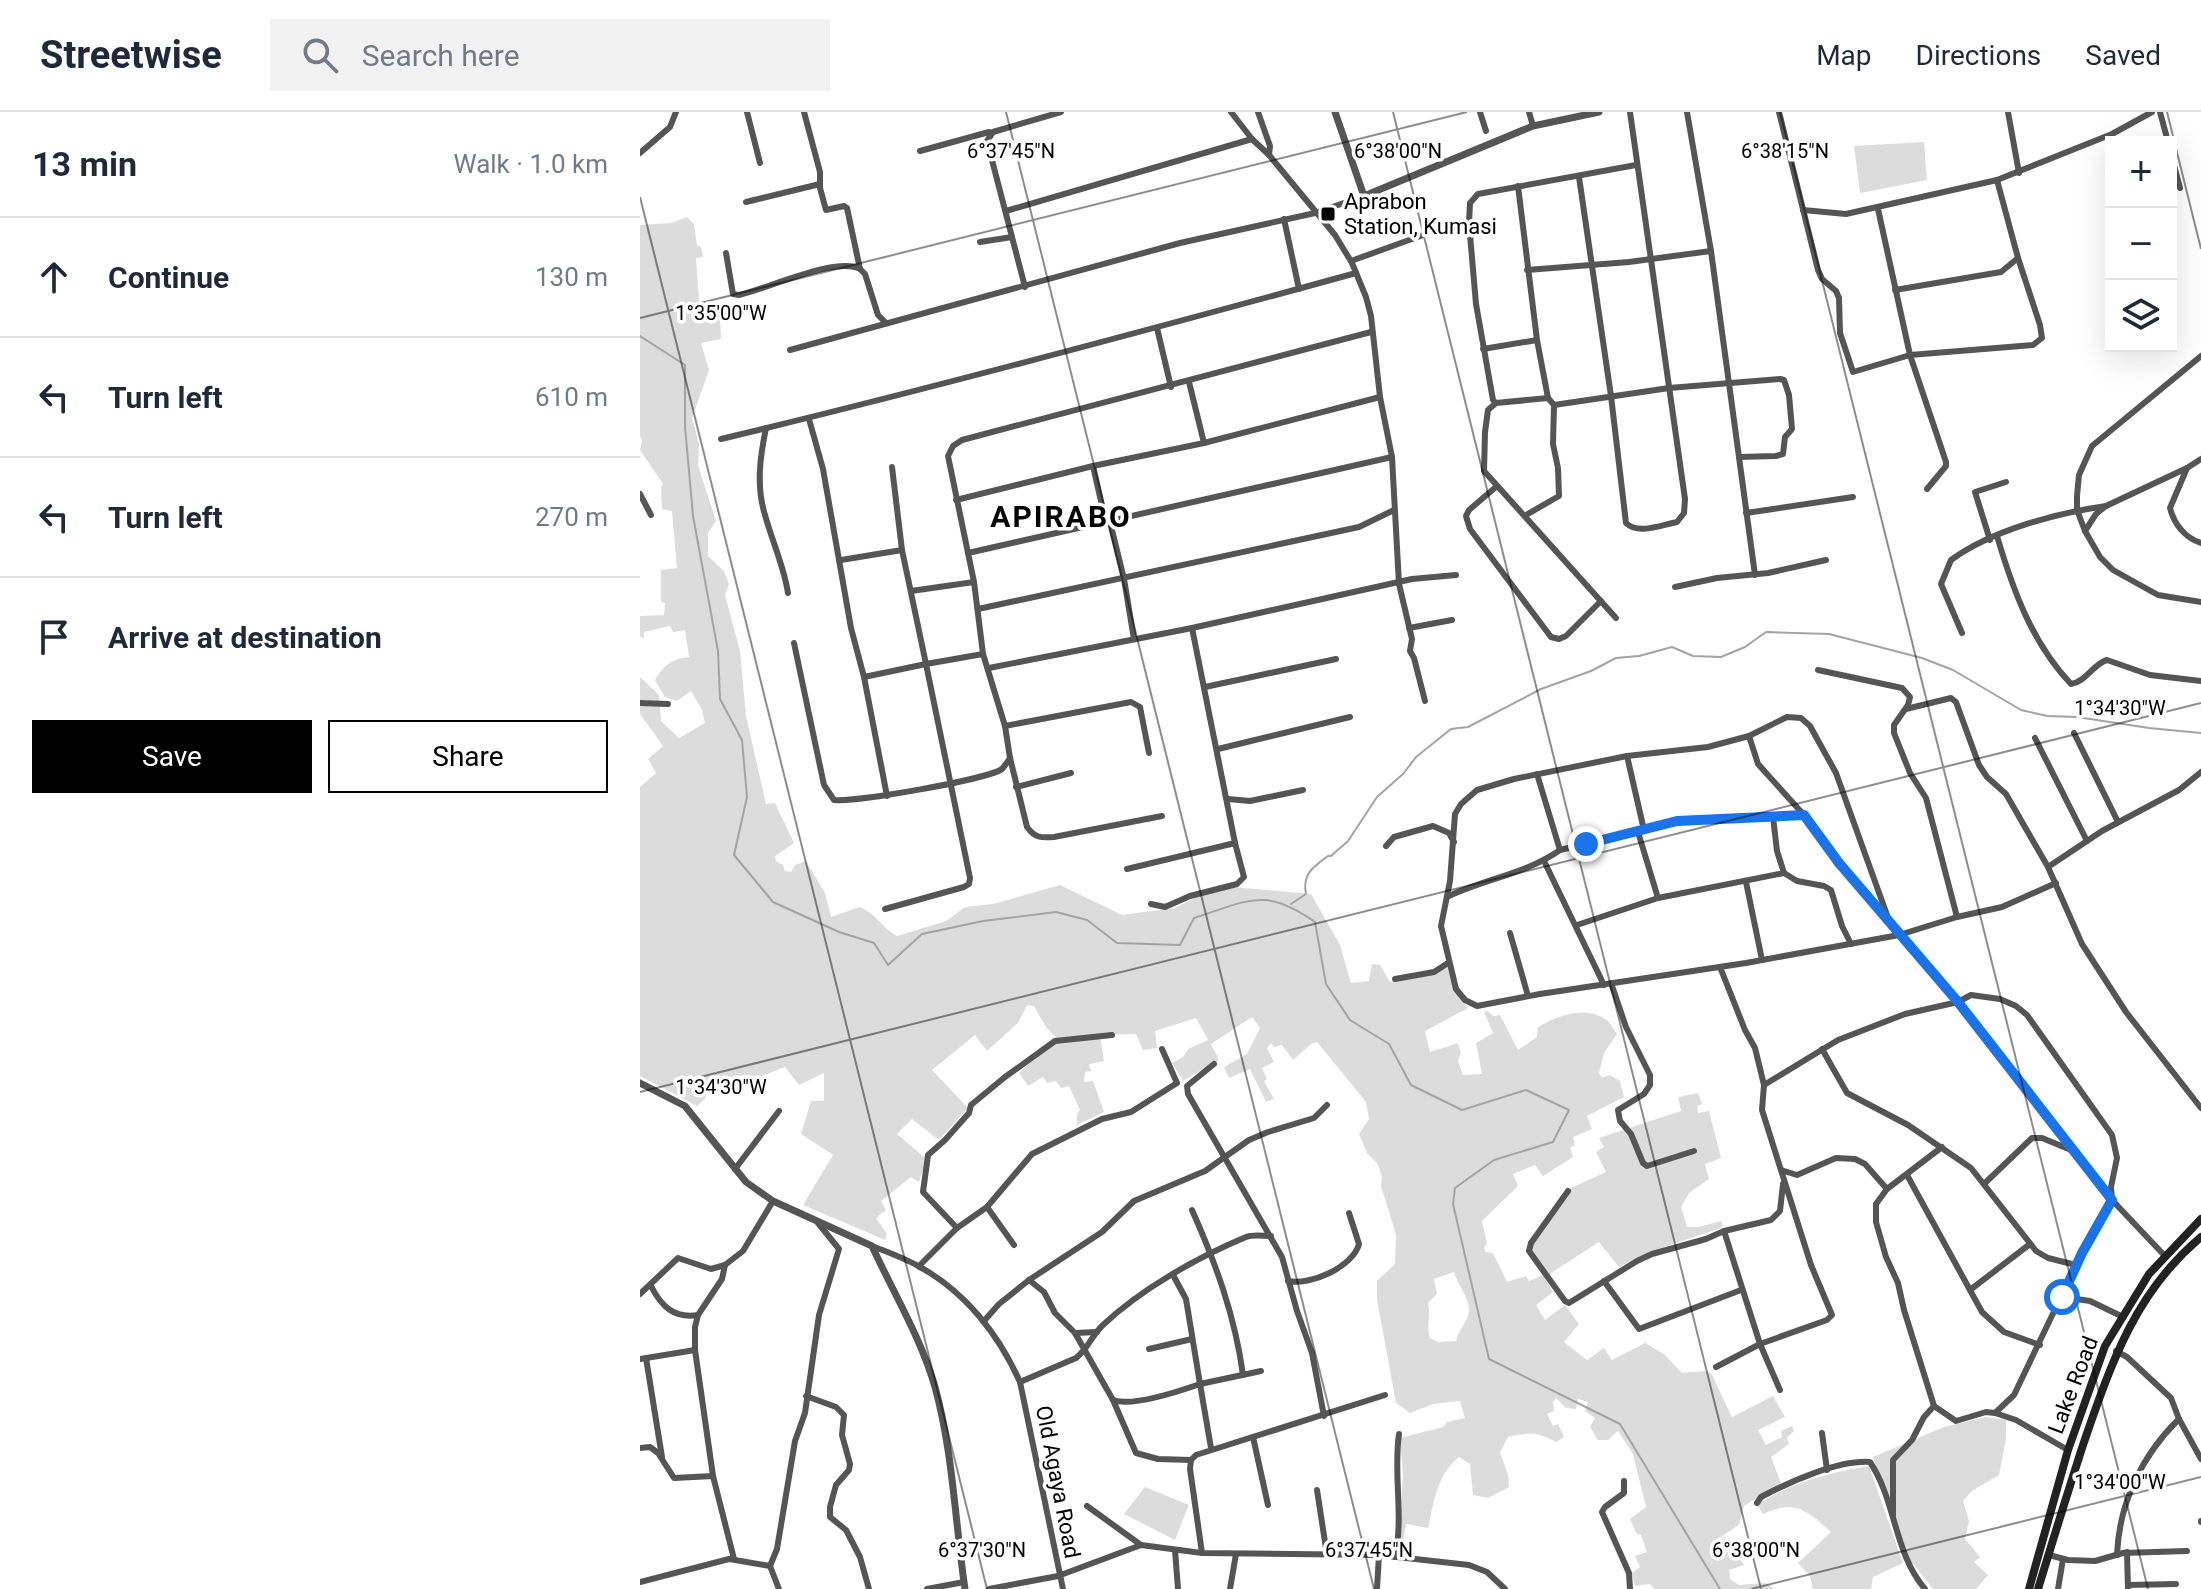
<!DOCTYPE html>
<meta charset="utf-8">
<style>
body{margin:0;font-family:Roboto,sans-serif;background:#f2f2f3;color:#1f2937}
.controls{position:absolute;right:24px;top:24px;display:grid;overflow:hidden;border-radius:0px;box-shadow:0 8px 32px #0002}
.controls button{width:72px;height:72px;display:grid;place-items:center;padding:0;border:0;border-bottom:2px solid #e0e1e3;background:#fff;color:#1f2937;font:40px sans-serif}
.stop{position:absolute;width:24px;height:24px;margin:-18px;border:6px solid #1a73e8;border-radius:50%;background:#fff}
.stop.end{background:#1a73e8;border-color:#fff;box-shadow:0 2px 8px #0008}
.list{margin:0;padding:0;list-style:none}
h2{display:flex;justify-content:space-between;align-items:center;height:104px;margin:0;padding:0 32px;font-size:34px}
h2 small{font-size:26px;font-weight:400;color:#747a83}
.list li{display:grid;grid-template-columns:52px 1fr auto;gap:24px;align-items:center;box-sizing:border-box;height:120px;padding:0 32px;border-top:2px solid #e0e1e3}
.list b{display:block;font-size:30px;white-space:nowrap}
.list em{font-size:26px;font-style:normal;color:#747a83}
.actions{display:flex;gap:16px;padding:24px 32px}
.actions a{flex:1;padding:18px 0;border:2px solid #000;border-radius:0px;text-align:center;font-size:28px;color:#000}
.actions .main{background:#000;color:#fff}
.icon{flex:none;width:44px;height:44px;fill:none;stroke:currentColor;stroke-width:2;stroke-linecap:round;stroke-linejoin:round}
.map{position:relative;flex:none;width:1561px;height:1477px;overflow:hidden}
header{display:flex;align-items:center;gap:48px;box-sizing:border-box;height:112px;padding:0 40px;background:#fff;border-bottom:2px solid #e0e1e3}
header strong{font-size:38px}
nav{display:flex;gap:44px;margin-inline-start:auto;font-size:28px}
.search{width:560px;height:72px;background:#f2f2f3;display:flex;align-items:center;gap:20px;box-sizing:border-box;padding:0 28px;border-radius:0px;color:#747a83;font-size:30px}
main{display:flex}
aside{flex:1;background:#fff}
.map>svg:first-child{display:block}
.green{fill:#dcdcdc;fill-rule:evenodd}
.lines{fill:none;stroke-linecap:round;stroke-linejoin:round}
.stream{stroke:#a3a3a3;stroke-width:2}
.minor{stroke:#555;stroke-width:6}
.tertiary{stroke:#555;stroke-width:7}
.secondary{stroke:#222;stroke-width:8}
.route{stroke:#1a73e8;stroke-width:10}
.ticks{fill:none;stroke:#000;stroke-width:2;stroke-opacity:0.45}
.poi-dot{fill:#000;stroke:#fff;stroke-width:3}
.labels{text-anchor:middle;dominant-baseline:central;stroke-width:7;stroke-linejoin:round;paint-order:stroke}
.poi-label{font-size:22px;fill:#000;stroke:#fff;text-anchor:start}
.street-label{font-size:22px;fill:#000;stroke:#fff}
.district-label{font-size:30px;font-weight:bold;letter-spacing:2px;fill:#000;stroke:#fff}
.ticks-label{font-size:20px;text-anchor:middle;fill:#000;stroke:#fff;stroke-width:7;stroke-linejoin:round;paint-order:stroke}
</style>
<header>
<strong>Streetwise</strong>
<div class="search"><svg class="icon" aria-label="search" viewBox="0 0 24 24"><circle cx="10" cy="10" r="6"/><path d="M15 15l6 6"/></svg>Search here</div>
<nav><a>Map</a><a>Directions</a><a>Saved</a></nav>
</header>
<main>
<aside>
<h2>13 min<small>Walk · 1.0 km</small></h2>
<ul class="list">
<li><svg class="icon" aria-label="ahead" viewBox="0 0 24 24"><path d="M12 20V5M6 11l6-6 6 6"/></svg><div><b>Continue</b></div><em>130 m</em></li>
<li><svg class="icon" aria-label="left" viewBox="0 0 24 24"><path d="M17 20v-9H6M10 6l-5 5 5 5"/></svg><div><b>Turn left</b></div><em>610 m</em></li>
<li><svg class="icon" aria-label="left" viewBox="0 0 24 24"><path d="M17 20v-9H6M10 6l-5 5 5 5"/></svg><div><b>Turn left</b></div><em>270 m</em></li>
<li><svg class="icon" aria-label="arrive" viewBox="0 0 24 24"><path d="M6 21V4h12l-3 4 3 4H6"/></svg><div><b>Arrive at destination</b></div></li>
</ul>
<div class="actions"><a class="main">Save</a><a>Share</a></div>
</aside>
<div class="map">
<svg width="1561" height="1477" viewBox="0 0 1561 1477">
<rect width="100%" height="100%" fill="#fff"/>
<g class="green">
<polygon points="1284,30 1287,68 1220,81 1214,34"/>
<path d="M47 105 54 112 57 133 61 135 63 145 56 146 60 202H70L71 207 80 206 81 227 61 231 69 258 52 306 59 332 58 353 76 409 68 421V444L84 459 89 472 85 483 100 539 106 604 126 692 135 691 154 731 135 744 136 749 143 753 145 759 151 760 155 753 166 749 185 781 191 805 220 795C237 802 241 815 257 824L306 809 325 795 353 792 420 773 482 803 535 796 562 782 593 775 671 782 700 833 711 871 729 869 732 852 740 853 750 870 768 867 807 855 815 879 828 896 785 919 790 940 818 931 821 941 818 949 823 963 842 962 836 931 853 921 844 900 847 899 854 904 860 903 878 938 897 925 898 915C917 904 944 893 965 907 970 910 974 918 977 922L964 941 959 961 962 966 970 963 980 969 984 985 947 1004 952 1017 933 1025 935 1033 930 1036 933 1045 903 1064 895 1053 873 1062 878 1074 842 1109 847 1131 844 1136 846 1140 853 1141 867 1170 886 1164 889 1169 903 1163 913 1180 896 1193 905 1208 925 1193 939 1212 924 1230 947 1248 964 1236 972 1248 1005 1231 1024 1242 1042 1261 1065 1259 1071 1261 1092 1305 1133 1284 1145 1305 1118 1318 1126 1333 1142 1325 1141 1319 1152 1314 1154 1319 1147 1326 1149 1332 1131 1345 1141 1371 1104 1394 1099 1413 1073 1430 1082 1442 1094 1438 1104 1453 1089 1458 1090 1467 1099 1473 1125 1471 1135 1477H1015L1010 1472 995 1474 992 1461 1000 1455 995 1444 1007 1440 1001 1423 997 1422 990 1407 1006 1395 993 1342 978 1319 968 1328H958L950 1315 955 1306 945 1299 948 1290 938 1287 936 1297 926 1296 916 1286 913 1291 914 1299 907 1302 913 1314 918 1312 924 1325 916 1330C899 1320 887 1320 868 1325L860 1340 868 1363 869 1375 848 1386 833 1383 830 1352 819 1345C797 1362 794 1390 788 1416L766 1412 762 1436H759L763 1363 760 1326 803 1315 807 1310 825 1306 820 1289 793 1292 770 1301 756 1291 737 1188V1169L755 1152 756 1123 741 1074 742 1065 737 1051 727 1041 719 1022 729 1007 726 990 677 930 671 932 653 948 642 933 634 935 631 931 627 936 634 950 622 956 627 967 624 969 634 987 626 990 610 957 589 966 584 955 607 942 620 916 612 905 571 932 579 948 543 969 532 951 543 945 548 937 568 928 556 906 515 919 517 936 503 938 496 922 460 923 464 949 449 952 451 959 445 960 444 970 453 969 464 1000 437 1013V1002L440 998 429 974 421 976 416 969 407 971 403 965 388 974 379 961 416 925 406 915 394 894 387 893 378 911 347 939 335 923 292 958 328 996 299 1028 272 1007 257 1022 284 1045 283 1057 279 1070 271 1065 241 1089 246 1098 236 1106 247 1122 245 1128 163 1093 193 1043 161 1022 171 989H184V961L159 973 145 955 94 975 93 970 62 972 66 986 57 994 0 964V675L16 661 8 647 23 634 0 602V565L19 583 21 609 39 626 65 611 62 598 51 579 37 589 25 585 15 568C24 553 31 547 49 545L45 518 33 520 30 514 4 520V526L0 525V504L24 503 25 491 21 490V458L37 456 32 399 22 397 21 375 23 372 0 338 2 328 0 324V113L31 111ZM814 1160C818 1174 833 1190 828 1204 824 1214 819 1218 816 1229L798 1230 790 1226C786 1214 791 1203 788 1191L797 1182 794 1167Z"/>
<polygon points="1058,981 1062,992 1057,994 1058,1001 1069,999 1081,1046 1065,1052 1069,1067 1049,1081 1041,1095 1047,1115 1058,1115 1081,1109 1083,1113 1081,1116 1015,1138 979,1155 959,1130 908,1163 891,1141 892,1133 931,1076 966,1060 956,1040 964,1035 959,1026 1041,999 1038,985"/>
<polygon points="1346,1305 1366,1308 1366,1327 1359,1363 1332,1379 1323,1389 1329,1409 1325,1427 1340,1445 1334,1450 1348,1463 1336,1477 1293,1477 1267,1444 1233,1345 1304,1315"/>
<path d="M1229 1354 1263 1451 1233 1465 1231 1477H1173L1170 1464 1158 1451 1191 1420C1168 1399 1155 1387 1123 1402L1117 1393C1152 1370 1188 1361 1229 1354Z"/>
<polygon points="505,1375 549,1393 535,1428 484,1402"/>
</g>
<g class="lines">
<g class="stream">
<path d="M0 224 45 253V315L53 404 78 539 80 587 102 628 107 685 94 743 133 790 199 820 234 831 248 853 282 822 343 809 416 800 447 808 477 831 540 833 554 806C608 789 624 774 675 810L686 872 710 908 749 932 771 973 822 998 886 978 929 998 913 1030 854 1048 815 1076 813 1092 849 1247 980 1312 1080 1477"/>
<path d="M651 792 666 782C662 762 673 755 688 744H691L708 729 737 685 763 662 776 645 811 617 828 615 901 577 951 559 976 546 999 544 1032 535 1053 544 1081 545 1105 535 1126 520 1189 522 1282 546 1313 558 1381 598 1407 604 1437 605 1509 616 1561 621"/>
</g>
<g class="minor">
<polyline points="107,0 120,51"/>
<polyline points="164,0 180,60 180,76 186,98 204,94 207,96 220,157 225,162 238,203 246,211"/>
<polyline points="591,0 612,27 629,43 695,123 712,151 726,185 731,204 740,285 752,345 759,472 772,527 770,539 774,546 785,589"/>
<polyline points="618,0 630,34 629,43"/>
<polyline points="840,0 846,19"/>
<polyline points="889,0 893,14"/>
<polyline points="1047,0 1071,139 1115,463"/>
<polyline points="1139,0 1178,158 1182,167 1196,179 1199,186 1200,221 1213,260 1270,243 1393,233 1402,226 1400,213 1378,146 1357,68"/>
<polyline points="1368,0 1379,61"/>
<polyline points="1520,0 1528,30"/>
<polyline points="280,39 349,20"/>
<polyline points="0,41 30,15 36,0"/>
<polyline points="1531,42 1540,76"/>
<path d="M939 65 971 284 986 411C998 423 1021 413 1037 410L1044 401 1045 387 990 0"/>
<polyline points="878,74 897,228 908,286 914,293 913,332 918,356 919,384 886,403"/>
<polyline points="106,90 180,72"/>
<polyline points="1238,97 1270,243 1306,350 1306,354 1287,377"/>
<polyline points="1163,98 1206,102 1357,68 1472,22 1512,0"/>
<polyline points="366,99 612,27"/>
<polyline points="644,107 659,177"/>
<polyline points="340,130 372,125"/>
<path d="M86 141 93 182 99 183C127 177 197 144 220 157"/>
<polyline points="711,149 783,123"/>
<polyline points="887,158 989,150 1071,139"/>
<polyline points="385,175 347,29 353,20 421,0"/>
<polyline points="1255,178 1361,160 1378,146"/>
<polyline points="517,216 531,275"/>
<polyline points="843,237 897,228"/>
<polyline points="150,238 540,131 675,101 724,84"/>
<polyline points="1561,244 1452,334 1439,363 1437,384 1437,398 1445,419 1460,445 1473,458 1518,483 1561,490"/>
<polyline points="549,270 564,331"/>
<polyline points="908,286 856,291 853,288 836,192 829,111 830,91 838,82 996,53"/>
<polyline points="856,291 848,298 845,320 844,359 976,506"/>
<polyline points="914,293 1029,276 1140,267 1144,268 1149,283 1152,317 1145,325 1143,342 1136,344 1099,345"/>
<polyline points="169,307 183,357 211,516 224,565 247,684"/>
<path d="M126 316C120 345 116 374 125 403 132 429 144 454 148 481"/>
<path d="M81 327C294 276 505 219 716 161"/>
<polyline points="453,354 466,411"/>
<polyline points="252,355 262,438 286,552 343,542"/>
<path d="M1547 356 1530 396C1534 412 1545 426 1561 431"/>
<polyline points="857,374 829,398 826,404 830,417 911,525 919,527 926,524 961,489"/>
<polyline points="0,382 11,403"/>
<polyline points="316,388 453,354 564,331 740,285"/>
<polyline points="1106,401 1213,385"/>
<polyline points="470,410 484,467 494,527"/>
<polyline points="1445,419 1456,402 1466,394 1547,356 1561,347"/>
<path d="M1357 424C1373 478 1392 531 1431 572 1446 570 1453 552 1467 548L1510 563 1561 569"/>
<polyline points="1350,428 1335,380 1366,370"/>
<polyline points="328,441 752,345"/>
<polyline points="201,448 262,438"/>
<polyline points="1035,475 1077,466 1128,461 1186,448"/>
<polyline points="271,479 334,470"/>
<polyline points="338,497 719,415 754,398"/>
<polyline points="769,516 812,508"/>
<path d="M1322 521 1301 472 1311 448C1352 418 1417 401 1466 394"/>
<path d="M154 531 184 673 194 688C213 691 349 667 362 657 363 656 369 648 370 646"/>
<polyline points="349,556 552,516 772,467 816,463"/>
<polyline points="1178,558 1262,576 1270,585 1268,593 1254,613 1254,621 1270,661 1286,686 1317,805"/>
<polyline points="224,565 286,552 330,766 329,772 324,775 245,797"/>
<polyline points="565,575 696,547"/>
<polyline points="0,591 28,592"/>
<polyline points="1266,597 1311,586 1316,590 1339,653 1347,665 1366,682 1408,755"/>
<polyline points="365,614 491,590 500,595 509,641"/>
<polyline points="1434,621 1478,710"/>
<polyline points="1109,624 1118,652 1164,703 1199,751 1259,823 1318,890 1472,1088 1524,1143"/>
<polyline points="1395,626 1447,729"/>
<polyline points="578,637 710,605"/>
<polyline points="987,644 874,667 837,678 821,692 815,702 810,769 801,814 816,877 825,888 837,894 900,882 1106,851 1259,823 1317,805 1362,795 1416,771"/>
<polyline points="1561,660 1539,678 1462,719 1408,755 1442,832 1486,900 1561,996"/>
<polyline points="897,662 920,738"/>
<polyline points="376,675 431,661"/>
<polyline points="588,687 610,689 663,678"/>
<path d="M522 704 414 725C401 726 395 726 387 715L370 646 365 614 343 542 334 470 308 344 313 334 322 328 731 220"/>
<polyline points="1004,718 987,644 1068,635 1109,624 1147,605 1161,606 1170,614 1196,661 1247,803"/>
<polyline points="998,720 1018,786"/>
<polyline points="746,734 754,725 793,714 809,721 814,730"/>
<polyline points="904,749 964,873"/>
<polyline points="487,757 595,731"/>
<polyline points="1144,761 1157,769 1184,774 1191,778 1202,814 1211,832"/>
<polyline points="1106,770 1122,848"/>
<path d="M807 785C844 767 886 762 920 738L1037 709 1164 703"/>
<polyline points="511,792 525,795 550,784 597,772 604,765 595,731 552,516"/>
<polyline points="937,813 1018,786 1144,761 1137,739 1133,705"/>
<polyline points="870,821 888,884"/>
<polyline points="1080,855 1105,918 1115,936 1124,973"/>
<polyline points="755,867 794,860 808,851"/>
<polyline points="971,871 986,915 1010,963 1010,973 1004,982 978,998 980,1009 991,1022 1003,1051 1007,1054 1054,1039"/>
<polyline points="1182,937 1207,981 1268,1013 1331,1056 1396,1139 1408,1146 1436,1153"/>
<polyline points="574,952 547,974 548,982 642,1145 657,1199 672,1241 684,1304"/>
<polyline points="95,1057 139,999"/>
<polyline points="1141,1058 1157,1063 1196,1046 1215,1047 1225,1052 1247,1077"/>
<polyline points="1267,1063 1342,1200 1364,1220 1400,1233"/>
<polyline points="1344,1072 1392,1026 1402,1026 1431,1038"/>
<polyline points="928,1079 891,1131 889,1139 925,1189 929,1191 997,1149 1012,1142 1066,1127 1084,1119 1131,1108 1140,1099 1143,1072"/>
<polyline points="347,1095 374,1133"/>
<path d="M552 1098C576 1152 595 1204 603 1263"/>
<polyline points="317,1116 347,1095 392,1042 462,1007 491,1000 537,971 522,937"/>
<polyline points="1084,1119 1120,1232 1140,1278"/>
<path d="M232 1134C247 1140 264 1146 278 1154 325 1179 359 1223 380 1270L423 1477"/>
<polyline points="279,1154 317,1116 283,1080 288,1043 305,1028 329,1001 331,993 365,965 415,929 472,923"/>
<polyline points="533,1163 546,1187 560,1272 621,1259"/>
<path d="M389 1168 404 1180 415 1201 435 1221 473 1288C492 1295 540 1279 560 1272L571 1336"/>
<path d="M648 1169C670 1174 713 1155 719 1132L709 1101"/>
<polyline points="964,1169 999,1217 1101,1178"/>
<path d="M11 1174C21 1194 34 1207 58 1203L82 1167 85 1153"/>
<polyline points="1330,1178 1390,1132"/>
<polyline points="0,1182 38,1146 71,1157 85,1153 103,1139 133,1089"/>
<polyline points="1422,1185 1450,1189 1481,1204"/>
<polyline points="58,1203 55,1215 55,1238 73,1364"/>
<polyline points="344,1209 359,1192 389,1168 462,1120 494,1089 565,1059 609,1028 628,1020 674,1006 687,993"/>
<polyline points="435,1221 457,1220"/>
<polyline points="509,1237 552,1227"/>
<polyline points="1476,1239 1487,1245 1531,1286 1539,1307 1561,1347"/>
<polyline points="6,1246 22,1345"/>
<polyline points="0,1247 55,1238"/>
<polyline points="1076,1255 1120,1232 1187,1208 1192,1203 1171,1153 1122,998 1124,973 1198,928 1265,902 1318,890 1331,883 1360,887 1376,894 1387,903 1472,1023 1477,1046 1471,1075 1472,1088 1442,1141 1374,1283 1355,1301 1346,1300 1316,1309 1294,1294 1264,1198 1258,1171 1246,1145 1236,1110 1236,1092 1247,1077 1302,1035"/>
<path d="M380 1270 436 1246C448 1237 452 1223 463 1213 501 1177 558 1145 606 1125 613 1122 623 1124 631 1124"/>
<polyline points="166,1284 196,1295 204,1303 202,1323 210,1352 209,1358 196,1373 190,1395 190,1405 206,1418 220,1445 229,1477"/>
<polyline points="473,1288 496,1341 518,1347 551,1348"/>
<polyline points="1355,1301 1376,1308 1428,1338"/>
<polyline points="1182,1321 1187,1358"/>
<polyline points="613,1325 628,1393"/>
<polyline points="0,1336 10,1335 18,1341 34,1366 73,1364 94,1447"/>
<polyline points="984,1369 984,1381 965,1395 962,1400 989,1461 990,1477"/>
<polyline points="677,1378 687,1443"/>
<path d="M1117 1391 1121 1385C1149 1370 1198 1348 1230 1350 1256 1389 1254 1441 1285 1477"/>
<polyline points="447,1394 501,1433"/>
<polyline points="1253,1403 1253,1348 1272,1328 1284,1305 1294,1294"/>
<polyline points="1561,1410 1561,1409"/>
<polyline points="535,1438 538,1477"/>
<polyline points="1487,1440 1488,1477"/>
<polyline points="562,1441 550,1357 551,1348 556,1343 745,1283"/>
<polyline points="1409,1443 1428,1448 1455,1449 1483,1441 1547,1439"/>
<path d="M1477 1443C1479 1391 1502 1343 1539 1307"/>
<path d="M755 1445C764 1404 753 1362 759 1322"/>
<polyline points="130,1454 137,1437 155,1329 165,1301 179,1203 199,1137 178,1111"/>
<polyline points="0,1470 89,1447 130,1454 139,1477"/>
<polyline points="1488,1473 1536,1472"/>
<polyline points="287,1477 324,1470"/>
<polyline points="349,1477 418,1464 501,1433 562,1441 739,1443 829,1453 847,1460 865,1477"/>
<polyline points="590,1477 596,1442"/>
<polyline points="737,1477 739,1443"/>
<polyline points="1418,1477 1423,1447"/>
</g>
<g class="tertiary">
<polyline points="695,0 724,84 893,14 959,0"/>
<path d="M0 971 45 994 106 1070 133 1089 232 1134C253 1180 281 1226 295 1275 313 1340 315 1410 325 1477"/>
</g>
<g class="secondary">
<polyline points="1389,1477 1428,1338 1465,1234 1509,1162 1561,1107"/>
<path d="M1398 1477C1413 1428 1428 1379 1444 1330 1471 1252 1495 1180 1561 1125"/>
</g>
</g>
<g class="lines">
<polyline class="route" points="946,732 1037,709 1164,703 1199,751 1318,890 1472,1088 1442,1141 1422,1185"/>
</g>
<path class="ticks" d="M366 0 734 1477M753 0 1121 1477M1140 0 1508 1477M1527 0 1561 137M0 85 347 1477M0 206 827 0M0 980 1561 591M1111 1477 1561 1365"/>
<rect class="poi-dot" x="680" y="94" width="16" height="16" rx="4"/>
<g class="labels">
<g class="poi-label">
<text x="704" y="89">Aprabon<tspan x="704" dy="25">Station, Kumasi</tspan></text>
</g>
<g class="street-label">
<text transform="translate(1433 1273) rotate(-69)">Lake Road</text>
<text transform="translate(418 1370) rotate(79)">Old Agaya Road</text>
</g>
<g class="district-label">
<text x="421" y="404">APIRABO</text>
</g>
</g>
<g class="ticks-label">
<text x="371" y="46">6°37'45"N</text>
<text x="758" y="46">6°38'00"N</text>
<text x="1145" y="46">6°38'15"N</text>
<text x="81" y="208">1°35'00"W</text>
<text x="1480" y="603">1°34'30"W</text>
<text x="81" y="982">1°34'30"W</text>
<text x="1480" y="1377">1°34'00"W</text>
<text x="342" y="1445">6°37'30"N</text>
<text x="729" y="1445">6°37'45"N</text>
<text x="1116" y="1445">6°38'00"N</text>
</g>
</svg>
<div class="controls">
<button>+</button>
<button>−</button>
<button><svg class="icon" aria-label="layers" viewBox="0 0 24 24"><path d="M12 4l9 5-9 5-9-5zM3 14l9 5 9-5"/></svg></button>
</div>
<div class="stop" style="left:1422px;top:1185px"></div>
<div class="stop end" style="left:946px;top:732px"></div>
</div>
</main>
